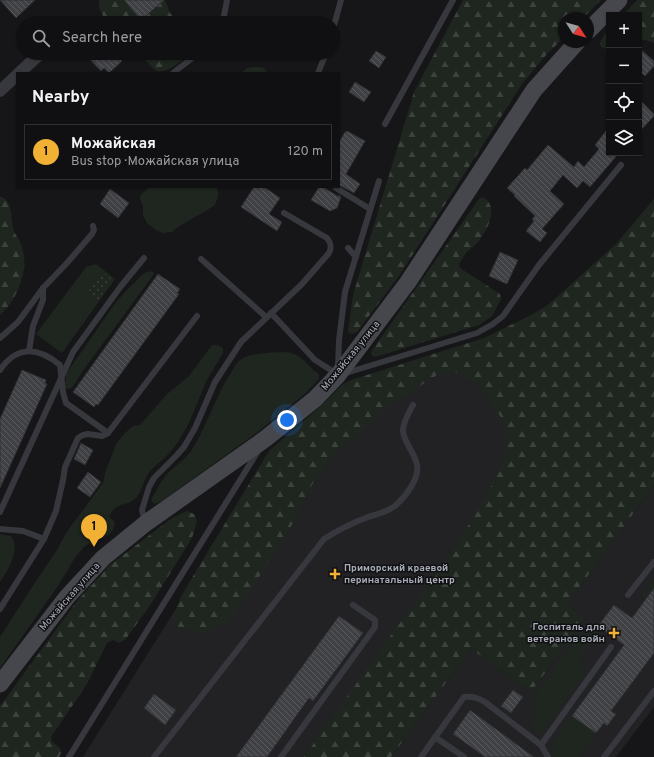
<!DOCTYPE html>
<meta charset="utf-8">
<style>
body{margin:0;font-family:Overpass,sans-serif;background:#1e1e20;color:#f1f3f6}
.controls{position:absolute;right:12px;top:12px;display:grid;overflow:hidden;border-radius:0px;box-shadow:0 1px 3px #0004}
.controls button{width:36px;height:36px;display:grid;place-items:center;padding:0;border:0;border-bottom:1px solid #303032;background:#101012;color:#f1f3f6;font:20px sans-serif}
.compass{position:absolute;left:558px;top:12px;width:36px;height:36px;border-radius:50%;background:#101012;box-shadow:0 1px 3px #0004;rotate:126deg}
.you{position:absolute;left:287px;top:420px;width:14px;height:14px;margin:-10px;border:3px solid #fff;border-radius:50%;background:#1a73e8;box-shadow:0 0 0 6px #1a73e833}
.badge{display:grid;place-items:center;width:26px;height:26px;border-radius:50%;background:#f2b134;color:#111;font-size:13px;font-weight:700}
.pin{position:absolute;translate:-50% -33px;filter:drop-shadow(0 1px 2px #0008)}
.pin::after{content:'';position:absolute;top:21px;width:14px;height:12px;background:inherit;clip-path:polygon(0 0,100% 0,50% 100%)}
.list{margin:0;padding:0;list-style:none}
h2{display:flex;justify-content:space-between;align-items:center;height:52px;margin:0;padding:0 16px;font-size:17px}
h2 small{font-size:13px;font-weight:400;color:#9c9d9f}
.list li{display:grid;grid-template-columns:26px 1fr auto;gap:12px;align-items:center;box-sizing:border-box;height:56px;margin:0 8px 8px;padding:0 8px;border:1px solid #303032;border-radius:0px}
.list b{display:block;font-size:15px;white-space:nowrap}
.list p{margin:0;font-size:13px;white-space:nowrap;color:#9c9d9f}
.list em{font-size:13px;font-style:normal;color:#9c9d9f}
.icon{flex:none;width:22px;height:22px;fill:none;stroke:currentColor;stroke-width:2;stroke-linecap:round;stroke-linejoin:round}
.map{position:relative;flex:none;width:654px;height:757px;overflow:hidden}
.search{position:absolute;background:#101012;box-shadow:0 1px 3px #0004;left:16px;top:16px;width:324px;height:44px;display:flex;align-items:center;gap:10px;box-sizing:border-box;padding:0 14px;border-radius:22px;color:#9c9d9f;font-size:15px}
.panel{position:absolute;background:#101012;box-shadow:0 1px 3px #0004;left:16px;top:72px;width:324px;height:116px;border-radius:0px}
.map>svg:first-child{display:block}
.built{fill:#222225}
.grass{fill:#1e261f}
.forest{fill:url(#forest-firs)}
.park{fill:url(#park-dots)}
.building{fill:url(#building-back-hatch);stroke:#303034}
.lines{fill:none;stroke-linecap:round;stroke-linejoin:round}
.lane{stroke:#37383d;stroke-width:6}
.street{stroke:#37383d;stroke-width:12}
.secondary{stroke:#45474d;stroke-width:17}
.poi-dot{fill:#f2b134;stroke:#111113;stroke-width:1.5}
.labels{text-anchor:middle;dominant-baseline:central;stroke-width:3;stroke-linejoin:round;paint-order:stroke}
.street-label{font-size:10px;fill:#a8adb8;stroke:#111113}
.poi-label{font-size:10px;font-weight:bold;fill:#a8adb8;stroke:#111113;text-anchor:start}
</style>
<div class="map">
<svg width="654" height="757" viewBox="0 0 654 757">
<defs>
<pattern id="forest-firs" width="22" height="20" patternUnits="userSpaceOnUse"><rect width="22" height="20" fill="#1e261f"/><path d="M5 1l3.5 6h-7zM16 11l3.5 6h-7z" fill="#3c433d"/></pattern>
<pattern id="park-dots" width="8" height="8" patternUnits="userSpaceOnUse"><rect width="8" height="8" fill="#1e261f"/><path d="M2 2h.1M6 6h.1" fill="none" stroke="#3c433d" stroke-width="1.8" stroke-linecap="round"/></pattern>
<pattern id="building-back-hatch" width="6" height="6" patternUnits="userSpaceOnUse"><rect width="6" height="6" fill="#404145"/><path d="M-1 5l2 2M0 0l6 6M5-1l2 2" fill="none" stroke="#595a5e"/></pattern>
</defs>
<rect width="100%" height="100%" fill="#161618"/>
<g class="built">
<polygon points="513,336 558,368 352,757 83,757 177,607 362,383"/>
<polygon points="654,485 654,707 616,757 391,757 471,649 531,692 585,618 567,604"/>
</g>
<g class="grass">
<polygon points="257,67 264,68 268,73 242,73 247,68"/>
<path d="M149 187H217C219 195 218 199 214 206L178 227 172 232 163 233 156 230 147 223 143 215V206L140 199V196Z"/>
<polygon points="96,264 115,279 62,353 36,334 86,267"/>
<polygon points="153,271 154,274 149,281 82,372 72,388 67,389 65,387 66,374 114,305 124,293 143,274 147,272"/>
<path d="M212 345H217L223 348V353C218 362 211 372 206 382 196 405 188 431 172 450 164 459 155 465 148 474 143 481 142 493 135 499 125 507 116 501 109 517L115 522 113 530 109 535 85 546 76 556 58 586 0 668V637L34 584 57 550 66 533 103 483 106 470 116 444 125 433 133 426 140 425 167 394 189 376Z"/>
<path d="M281 352C303 352 303 363 319 374V379L307 392 259 431 162 501 154 504 151 500C156 491 160 482 167 474 176 465 186 459 193 448 208 423 216 395 232 371 234 368 236 364 239 361 247 353 269 353 281 352Z"/>
<path d="M0 534 11 536C21 549 8 570 0 582Z"/>
<polygon points="654,577 654,588 644,602 642,594"/>
<polygon points="587,630 599,631 579,658 586,672 542,732 541,734 538,734 532,730 536,698 538,690 579,635"/>
<polygon points="572,716 596,733 578,757 553,757 550,749 551,745"/>
</g>
<g class="forest">
<path d="M99 0H165L170 13 179 23H108C103 17 98 8 99 0Z"/>
<polygon points="463,0 601,0 583,18 564,18 564,37 546,55 522,84 399,276 357,332 352,334 348,332 353,295 414,92"/>
<polygon points="637,0 654,0 654,43 646,40 639,40 639,15 623,15"/>
<polygon points="609,29 609,49 607,50 602,47 600,43 604,35"/>
<path d="M139 53H190C185 60 165 74 157 71 151 68 144 58 139 53Z"/>
<path d="M0 197H2C14 203 10 220 14 231 15 234 18 238 20 242 22 246 23 252 24 257 27 275 14 304 0 315Z"/>
<path d="M483 197C500 207 487 232 477 243 475 246 471 248 468 251 464 254 462 260 459 264L460 268 500 294 501 299 492 316 479 325 375 357 372 356 371 352 479 199Z"/>
<polygon points="654,199 654,485 567,604 585,618 531,692 471,649 391,757 304,757 394,631 451,555 501,469 507,441 503,421 494,406 475,383 455,372 437,375 382,410 365,427 330,457 306,494 293,523 241,606 227,620 216,628 201,633 176,626 173,617 181,596 269,451 322,405 343,384 351,380 484,338 531,315 548,305 616,244"/>
<polygon points="187,511 194,514 197,521 192,538 149,607 125,640 119,643 113,640 107,643 87,684 51,737 52,742 60,748 61,753 59,757 0,757 0,706 77,601 110,565 172,518"/>
</g>
<polygon class="park" points="103,272 113,280 97,301 87,294"/>
<g class="building">
<polygon points="0,0 35,0 16,18"/>
<polygon points="124,0 164,0 141,20"/>
<polygon points="639,48 654,61 654,66 645,76 639,70"/>
<polygon points="376,51 386,57 379,68 369,61"/>
<polygon points="84,53 114,53 122,61 109,73 104,68 101,71"/>
<polygon points="355,82 371,92 364,102 349,92"/>
<polygon points="639,99 654,114 654,116 639,132"/>
<polygon points="609,127 609,153 619,153 590,187 583,181 577,188 563,175 550,191 564,204 542,229 547,233 540,242 526,231 534,221 532,219 535,216 514,196 515,195 507,188 525,168 527,170 548,145 574,167 578,161 584,167 599,149 595,145"/>
<polygon points="347,131 365,141 346,174 360,184 354,193 339,185 339,142 345,132 346,132"/>
<polygon points="254,187 264,187 280,198 269,214 282,222 277,231 241,207"/>
<polygon points="319,187 323,187 339,197 339,195 341,197 337,208 330,211 311,200"/>
<polygon points="110,189 129,203 118,218 100,204"/>
<polygon points="500,252 518,260 507,284 489,276"/>
<polygon points="158,274 180,289 177,293 179,294 98,405 96,404 94,407 73,392"/>
<polygon points="22,370 46,380 45,383 47,384 0,488 0,419"/>
<polygon points="81,443 93,450 85,465 74,459"/>
<polygon points="88,472 101,482 90,497 77,488"/>
<polygon points="654,588 654,653 611,711 616,714 607,726 604,723 596,733 572,716 624,645 598,626 614,605 632,618"/>
<polygon points="339,616 363,633 313,701 309,698 267,757 236,757"/>
<polygon points="513,690 523,697 511,713 501,706"/>
<polygon points="154,694 176,710 165,725 144,708"/>
<polygon points="470,710 534,757 485,757 453,734"/>
</g>
<g class="lines">
<g class="lane">
<polyline points="220,23 224,16 227,0"/>
<polyline points="333,29 341,0"/>
<polyline points="173,73 191,59 197,53"/>
<polyline points="318,73 326,53"/>
<polyline points="385,124 453,0"/>
<polyline points="336,188 370,209"/>
<polyline points="348,248 356,257"/>
<polyline points="201,259 266,317"/>
<polyline points="271,313 315,360 337,374"/>
<polyline points="0,338 18,322 43,288 67,263 92,234 94,230 93,226"/>
<polyline points="29,351 33,326 43,300 43,288"/>
<polyline points="338,367 339,340 345,292 379,181"/>
<path d="M0 370C17 345 38 347 60 365L63 392 66 403 108 433"/>
<polyline points="346,373 477,333 493,324 503,316 539,265 621,165"/>
<polyline points="0,512 73,352 121,286 144,258"/>
<path d="M145 521 142 510 149 487 154 478 177 455 184 447 195 428 215 382 241 342 302 284 329 253C332 247 331 243 327 238L284 213"/>
<polyline points="0,529 23,531 44,539"/>
<polyline points="628,595 654,562"/>
<polyline points="0,609 44,539 56,511 63,480 65,467 78,438 83,435 88,434 102,436 108,433 197,316"/>
<polyline points="435,737 464,757"/>
<polyline points="541,745 611,647"/>
<polyline points="69,757 258,451"/>
<path d="M154 757 324 539C338 530 352 523 368 517 378 514 388 512 396 505 405 497 420 478 417 465 415 453 404 443 403 431 403 421 409 413 413 405"/>
<polyline points="281,757 375,627 375,620 353,605"/>
<path d="M421 757 464 697C473 696 478 698 485 702L541 745 548 757"/>
<polyline points="604,757 654,691"/>
</g>
<g class="street">
<polyline points="19,73 41,53"/>
<polyline points="0,91 17,75"/>
</g>
<g class="secondary">
<polyline points="588,31 619,0"/>
<polyline points="0,684 67,597 103,558 146,523 265,439 315,399 338,375 408,282 534,90 577,42"/>
</g>
</g>
<g class="poi-dot">
<path d="M333 568h4v4h4v4h-4v4h-4v-4h-4v-4h4z"/>
<path d="M612 627h4v4h4v4h-4v4h-4v-4h-4v-4h4z"/>
</g>
<g class="labels">
<g class="street-label">
<text transform="translate(351 356) rotate(-51)">Можайская улица</text>
<text transform="translate(70 597) rotate(-49)">Можайская улица</text>
</g>
<g class="poi-label">
<text x="344" y="568">Приморский краевой<tspan x="344" dy="12">перинатальный центр</tspan></text>
<text x="605" y="627" text-anchor="end">Госпиталь для<tspan x="605" dy="12">ветеранов войн</tspan></text>
</g>
</g>
</svg>
<div class="controls">
<button>+</button>
<button>−</button>
<button><svg class="icon" aria-label="locate" viewBox="0 0 24 24"><circle cx="12" cy="12" r="6"/><path d="M12 2v4M12 18v4M2 12h4M18 12h4"/></svg></button>
<button><svg class="icon" aria-label="layers" viewBox="0 0 24 24"><path d="M12 4l9 5-9 5-9-5zM3 14l9 5 9-5"/></svg></button>
</div>
<svg class="compass" viewBox="-18 -18 36 36"><path d="M0-13l5 13h-10z" fill="#e53935"/><path d="M0 13l5-13h-10z" fill="#9c9d9f"/></svg>
<div class="you"></div>
<div class="pin badge" style="left:94px;top:547px">1</div>
<div class="search"><svg class="icon" aria-label="search" viewBox="0 0 24 24"><circle cx="10" cy="10" r="6"/><path d="M15 15l6 6"/></svg>Search here</div>
<section class="panel">
<h2>Nearby<small></small></h2>
<ul class="list">
<li><span class="badge">1</span><div><b>Можайская</b><p>Bus stop · Можайская улица</p></div><em>120 m</em></li>
</ul>
</section>
</div>
